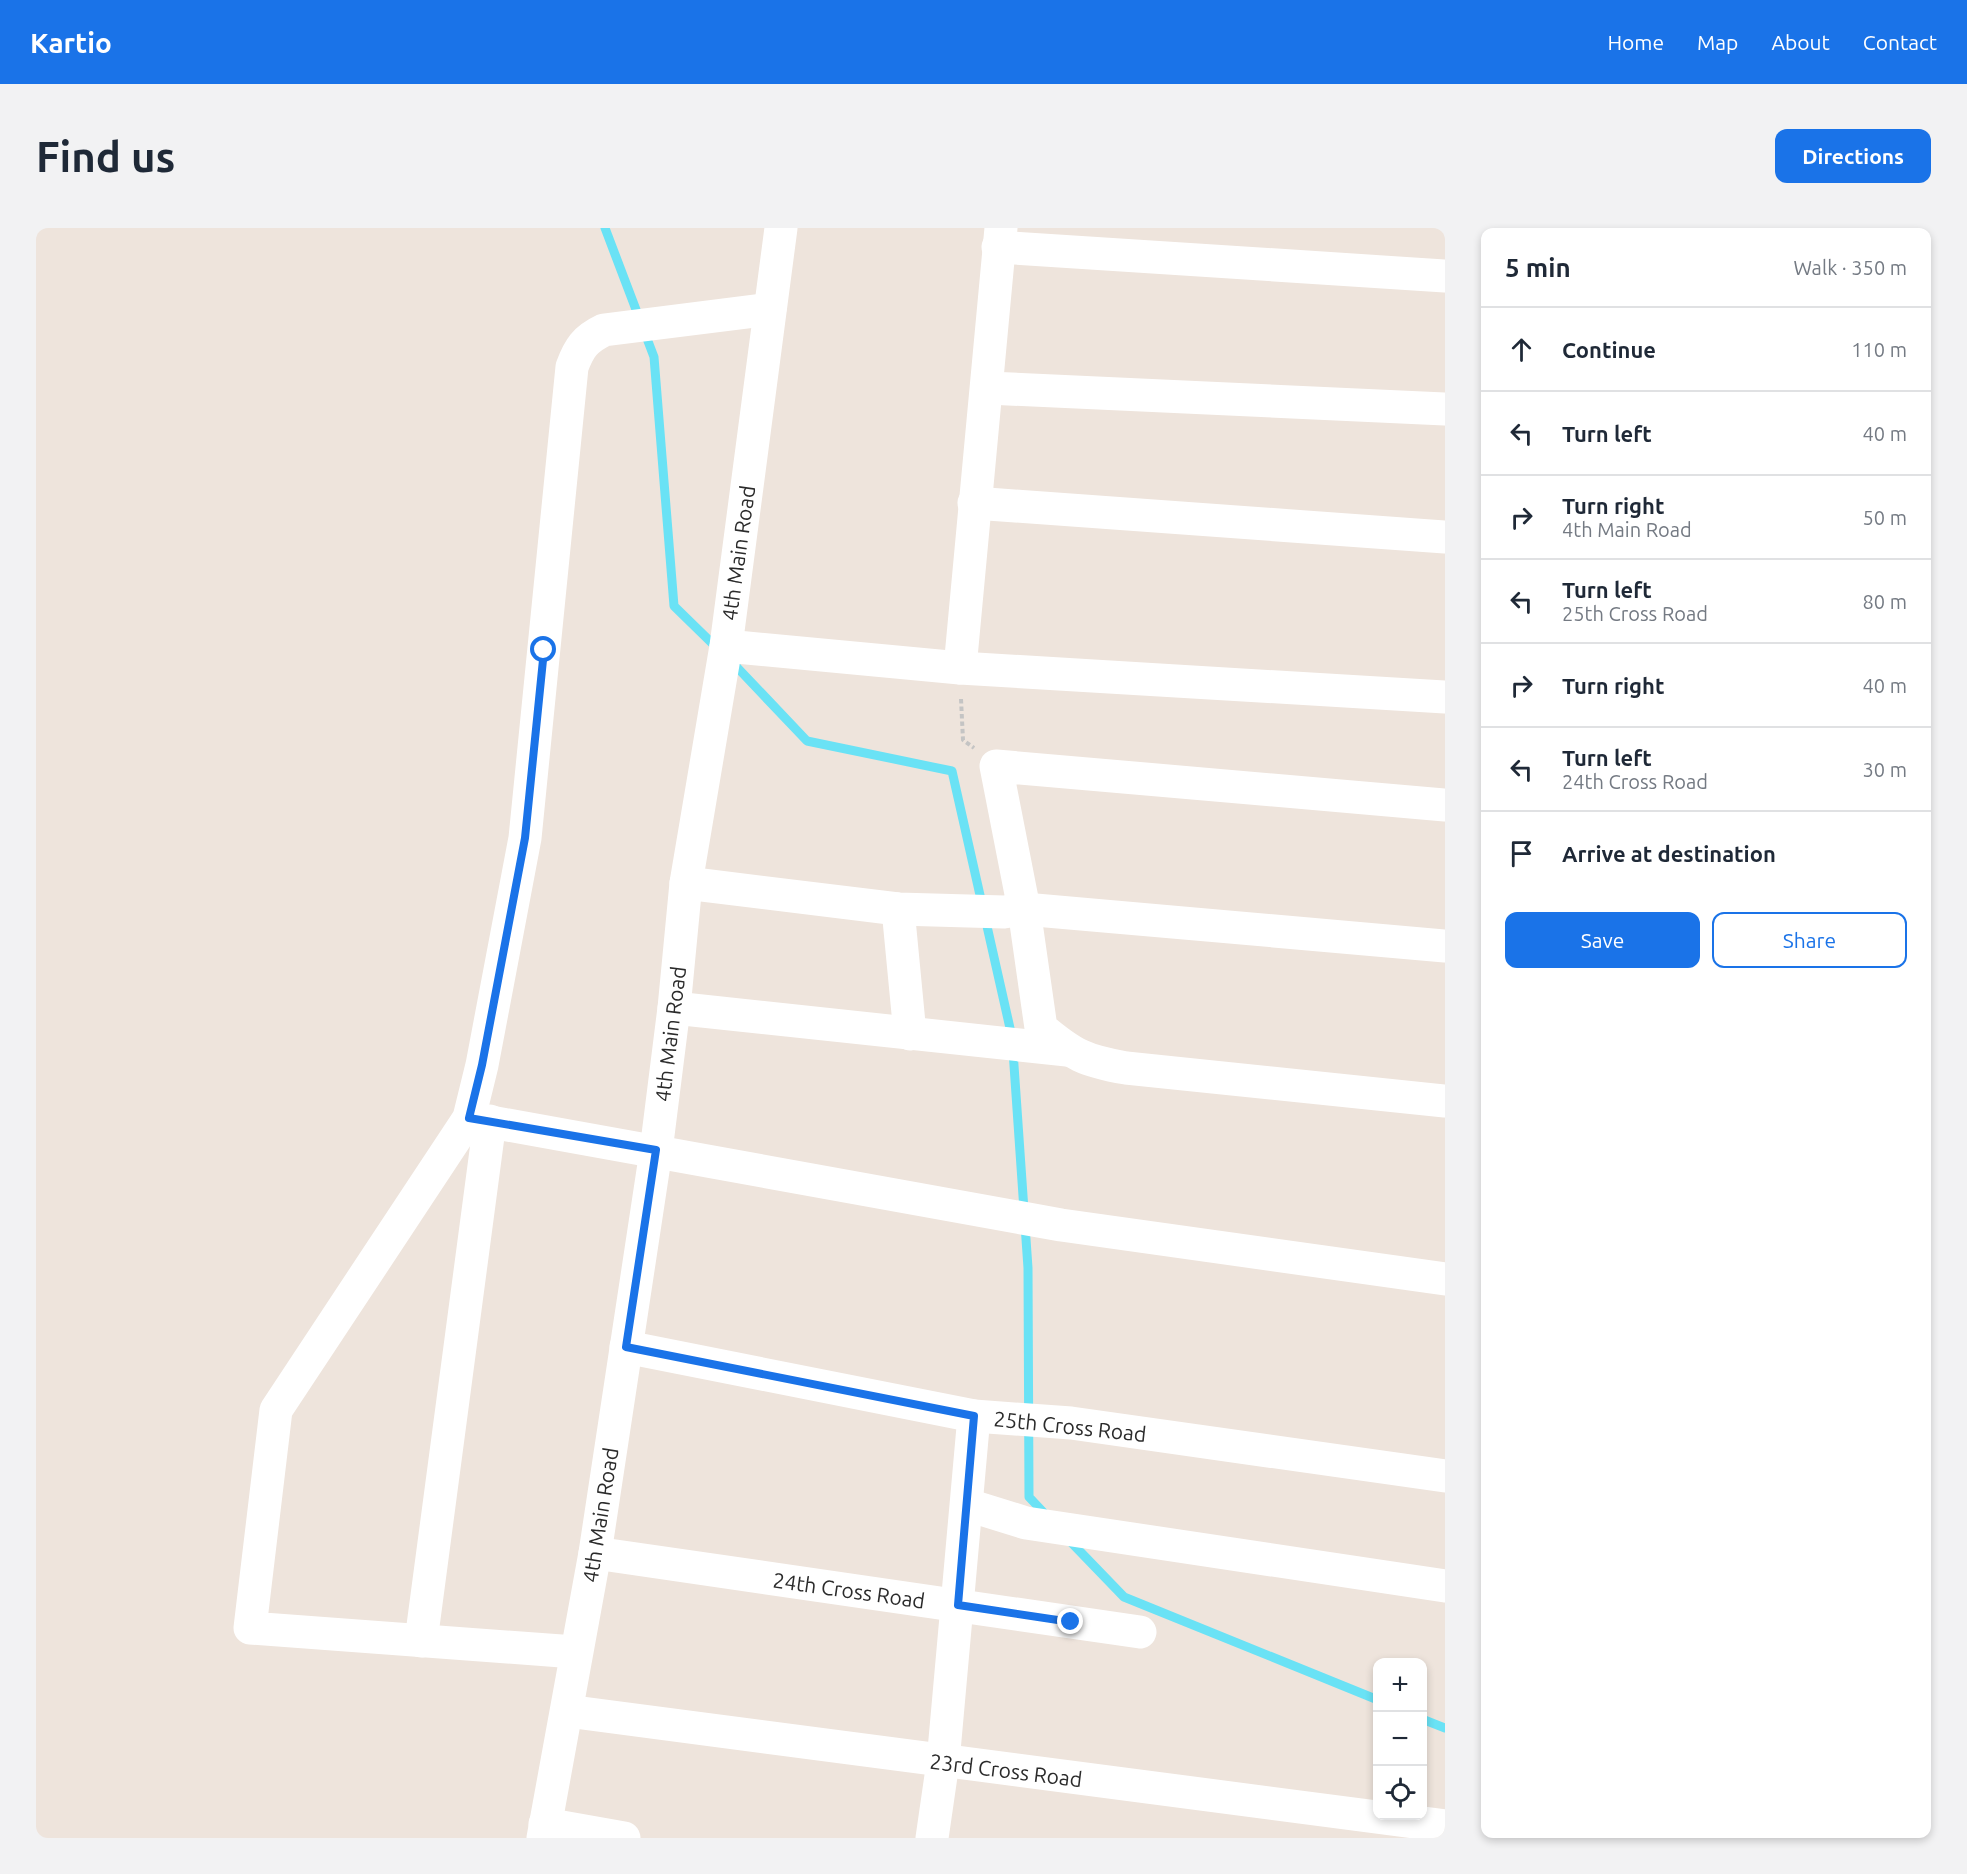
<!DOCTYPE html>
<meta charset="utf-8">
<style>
body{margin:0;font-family:Ubuntu,sans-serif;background:#f2f2f3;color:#1f2937}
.controls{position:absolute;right:18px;bottom:18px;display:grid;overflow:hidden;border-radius:12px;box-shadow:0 3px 9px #0003}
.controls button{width:54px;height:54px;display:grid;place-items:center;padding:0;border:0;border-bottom:2px solid #e0e1e3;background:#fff;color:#1f2937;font:30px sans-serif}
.stop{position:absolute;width:18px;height:18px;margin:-14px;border:4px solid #1a73e8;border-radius:50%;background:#fff}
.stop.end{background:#1a73e8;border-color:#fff;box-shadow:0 2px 6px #0008}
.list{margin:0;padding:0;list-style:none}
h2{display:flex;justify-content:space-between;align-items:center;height:78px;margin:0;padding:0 24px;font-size:26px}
h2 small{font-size:20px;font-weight:400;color:#747a83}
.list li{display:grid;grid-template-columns:39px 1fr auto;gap:18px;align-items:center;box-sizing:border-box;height:84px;padding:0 24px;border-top:2px solid #e0e1e3}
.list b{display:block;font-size:22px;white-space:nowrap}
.list p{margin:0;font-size:20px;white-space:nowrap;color:#747a83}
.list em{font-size:20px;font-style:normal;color:#747a83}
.actions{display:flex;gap:12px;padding:18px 24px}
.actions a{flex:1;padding:14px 0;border:2px solid #1a73e8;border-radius:12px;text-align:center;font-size:21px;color:#1a73e8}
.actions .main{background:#1a73e8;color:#fff}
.icon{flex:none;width:33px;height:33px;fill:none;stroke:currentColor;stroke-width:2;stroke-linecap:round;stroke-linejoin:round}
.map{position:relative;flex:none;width:1409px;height:1610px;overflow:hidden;border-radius:12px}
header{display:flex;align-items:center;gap:36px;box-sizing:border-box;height:84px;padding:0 30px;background:#1a73e8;color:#fff}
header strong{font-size:28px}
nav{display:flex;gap:33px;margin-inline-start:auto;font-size:21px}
.intro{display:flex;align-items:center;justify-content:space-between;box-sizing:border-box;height:144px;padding:0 36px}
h1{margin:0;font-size:42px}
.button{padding:15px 27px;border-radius:12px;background:#1a73e8;color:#fff;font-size:21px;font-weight:700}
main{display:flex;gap:36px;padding:0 36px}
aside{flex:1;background:#fff;border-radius:12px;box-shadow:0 3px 9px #0003}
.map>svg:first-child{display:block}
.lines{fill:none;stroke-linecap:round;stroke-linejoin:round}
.stream{stroke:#6ae2f5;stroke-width:9}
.path{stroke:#c4c4c4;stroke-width:4;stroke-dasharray:4.5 3;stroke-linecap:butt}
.street{stroke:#fff;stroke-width:33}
.route{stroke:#1a73e8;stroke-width:8}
.labels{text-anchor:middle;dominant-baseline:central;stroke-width:4.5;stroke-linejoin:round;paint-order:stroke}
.street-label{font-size:21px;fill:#2b2b2b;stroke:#fff}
</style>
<header>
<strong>Kartio</strong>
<nav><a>Home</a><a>Map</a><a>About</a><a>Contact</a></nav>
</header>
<div class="intro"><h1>Find us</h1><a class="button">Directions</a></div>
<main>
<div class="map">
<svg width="1409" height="1610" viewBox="0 0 1409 1610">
<rect width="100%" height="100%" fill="#eee4dc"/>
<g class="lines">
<g class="stream">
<polyline points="569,0 618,129 638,378 682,421"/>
<polyline points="696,434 771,513 916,543 976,809"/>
<polyline points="977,823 992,1040 993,1269 1010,1287"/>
<polyline points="1032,1311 1088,1369 1342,1472"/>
<polyline points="1386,1491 1409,1500"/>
</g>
<polyline class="path" points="925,471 927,512 938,520"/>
<g class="street">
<polyline points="962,19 1409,48"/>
<polyline points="952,160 1409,181"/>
<polyline points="938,275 1409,309"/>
<polyline points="690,418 924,440 1409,469"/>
<polyline points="924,440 965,0"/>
<path d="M1409 577 960 538 988 681 1005 800C1037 827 1049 833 1090 840L1409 873"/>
<polyline points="650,655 862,681 968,684 988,681 1409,718"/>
<polyline points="862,681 874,806"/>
<polyline points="638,780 1031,822"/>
<polyline points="433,890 1025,997 1409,1051"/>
<polyline points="590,1119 938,1188 1035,1195 1409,1248"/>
<polyline points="932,1277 990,1295 1409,1358"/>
<polyline points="559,1325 1104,1404"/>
<polyline points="385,1413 454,893"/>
<path d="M539 1424 214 1400 240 1182 433 890 446 837 489 610 536 139C543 120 549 111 568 102L734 81"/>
<polyline points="531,1483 1409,1598"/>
<polyline points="509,1596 588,1610"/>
<polyline points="507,1610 559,1325 620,923 638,780 650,655 690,418 745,0"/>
<polyline points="896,1610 907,1534 938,1188"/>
</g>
</g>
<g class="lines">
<polyline class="route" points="508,422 489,610 446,837 433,890 620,922 590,1119 938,1188 922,1377 1035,1394"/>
</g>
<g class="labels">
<g class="street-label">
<text transform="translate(702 325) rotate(-82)">4th Main Road</text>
<text transform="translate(634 806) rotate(-83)">4th Main Road</text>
<text transform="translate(1034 1198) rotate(6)">25th Cross Road</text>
<text transform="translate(564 1287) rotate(-81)">4th Main Road</text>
<text transform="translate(813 1362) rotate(8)">24th Cross Road</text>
<text transform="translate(970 1542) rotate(7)">23rd Cross Road</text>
</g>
</g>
</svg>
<div class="controls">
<button>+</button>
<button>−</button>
<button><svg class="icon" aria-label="locate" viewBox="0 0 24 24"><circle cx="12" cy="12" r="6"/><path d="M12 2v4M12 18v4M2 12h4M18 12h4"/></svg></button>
</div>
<div class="stop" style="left:508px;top:422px"></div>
<div class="stop end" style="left:1035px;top:1394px"></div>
</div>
<aside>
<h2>5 min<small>Walk · 350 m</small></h2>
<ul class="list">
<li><svg class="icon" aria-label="ahead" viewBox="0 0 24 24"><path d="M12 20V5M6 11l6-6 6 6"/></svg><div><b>Continue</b></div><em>110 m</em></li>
<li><svg class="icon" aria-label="left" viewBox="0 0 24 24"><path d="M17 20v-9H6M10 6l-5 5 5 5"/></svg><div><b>Turn left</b></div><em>40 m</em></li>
<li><svg class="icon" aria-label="right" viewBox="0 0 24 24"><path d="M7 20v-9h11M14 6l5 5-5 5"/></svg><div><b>Turn right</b><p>4th Main Road</p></div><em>50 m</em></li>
<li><svg class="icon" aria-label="left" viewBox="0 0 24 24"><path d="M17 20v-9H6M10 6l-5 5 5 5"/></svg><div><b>Turn left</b><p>25th Cross Road</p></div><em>80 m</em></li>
<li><svg class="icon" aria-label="right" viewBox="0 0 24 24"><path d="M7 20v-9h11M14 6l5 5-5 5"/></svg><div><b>Turn right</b></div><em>40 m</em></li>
<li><svg class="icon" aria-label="left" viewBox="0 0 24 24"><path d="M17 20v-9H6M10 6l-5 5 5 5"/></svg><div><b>Turn left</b><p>24th Cross Road</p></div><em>30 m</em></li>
<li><svg class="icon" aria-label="arrive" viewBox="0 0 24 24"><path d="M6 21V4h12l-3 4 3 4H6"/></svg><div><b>Arrive at destination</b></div></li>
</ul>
<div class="actions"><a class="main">Save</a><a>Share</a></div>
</aside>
</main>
